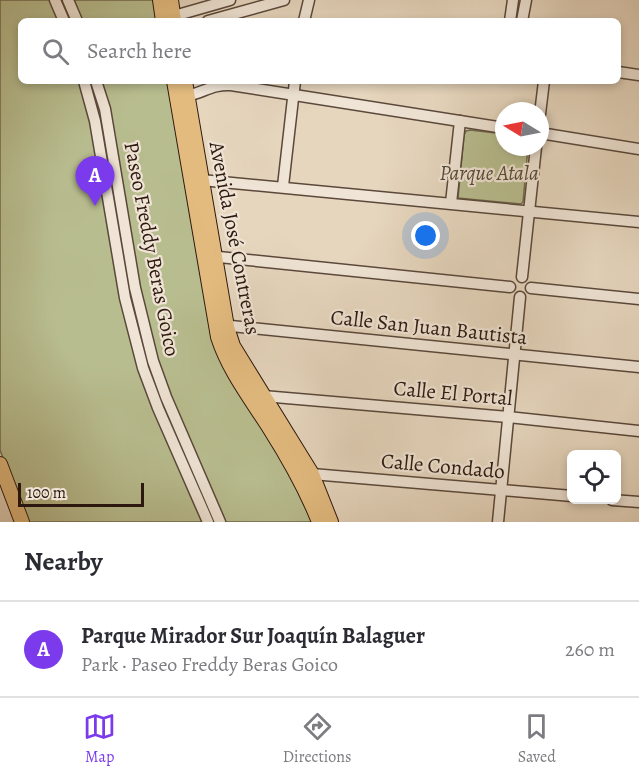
<!DOCTYPE html>
<meta charset="utf-8">
<style>
body{margin:0;font-family:Alegreya,serif;background:#f7f7f7;color:#2b2b33}
.controls{position:absolute;right:18px;bottom:18px;display:grid;overflow:hidden;border-radius:9px;box-shadow:0 3px 9px #0003}
.controls button{width:54px;height:54px;display:grid;place-items:center;padding:0;border:0;border-bottom:2px solid #e1e1e2;background:#fff;color:#2b2b33;font:30px sans-serif}
.compass{position:absolute;left:495px;top:102px;width:54px;height:54px;border-radius:50%;background:#fff;box-shadow:0 3px 9px #0003;rotate:280deg}
.scale{position:absolute;left:18px;bottom:15px;width:126px;box-sizing:border-box;padding-left:6px;border:3px solid #2c180f;border-top:0;font-size:16px;line-height:21px;white-space:nowrap;color:#2c180f;-webkit-text-stroke:4px #efe4d5;paint-order:stroke}
.you{position:absolute;left:426px;top:236px;width:21px;height:21px;margin:-15px;border:4px solid #fff;border-radius:50%;background:#1a73e8;box-shadow:0 0 0 9px #1a73e833}
.badge{display:grid;place-items:center;width:39px;height:39px;border-radius:50%;background:#7c3aed;color:#fff;font-size:20px;font-weight:700}
.pin{position:absolute;translate:-50% -50px;filter:drop-shadow(0 2px 3px #0008)}
.pin::after{content:'';position:absolute;top:32px;width:21px;height:18px;background:inherit;clip-path:polygon(0 0,100% 0,50% 100%)}
.list{margin:0;padding:0;list-style:none}
h2{display:flex;justify-content:space-between;align-items:center;height:78px;margin:0;padding:0 24px;font-size:26px}
h2 small{font-size:20px;font-weight:400;color:#7c7c81}
.list li{display:grid;grid-template-columns:39px 1fr auto;gap:18px;align-items:center;box-sizing:border-box;height:96px;padding:0 24px;border-top:2px solid #e1e1e2}
.list b{display:block;font-size:22px;white-space:nowrap}
.list p{margin:0;font-size:20px;white-space:nowrap;color:#7c7c81}
.list em{font-size:20px;font-style:normal;color:#7c7c81}
.icon{flex:none;width:33px;height:33px;fill:none;stroke:currentColor;stroke-width:2;stroke-linecap:round;stroke-linejoin:round}
.map{position:relative;flex:none;width:639px;height:522px;overflow:hidden}
.search{position:absolute;background:#fff;box-shadow:0 3px 9px #0003;left:18px;right:18px;top:18px;height:66px;display:flex;align-items:center;gap:15px;box-sizing:border-box;padding:0 21px;border-radius:9px;color:#7c7c81;font-size:22px}
.sheet{height:174px;background:#fff}
nav{display:flex;justify-content:space-around;align-items:center;box-sizing:border-box;height:84px;border-top:2px solid #e1e1e2;background:#fff;font-size:16px;color:#7c7c81}
nav a{display:grid;justify-items:center;gap:3px}
nav .on{color:#7c3aed}
.map>svg:first-child{display:block}
.green{fill:#b8bd8f;stroke:#726a4f;stroke-width:1.5}
.lines{fill:none;stroke-linecap:round;stroke-linejoin:round}
.minor-casing{stroke:#5a483b;stroke-width:13}
.major-casing{stroke:#2c180f;stroke-width:16}
.minor{stroke:#efe4d5;stroke-width:10}
.major{stroke:#e3bb7f;stroke-width:14}
.labels{text-anchor:middle;dominant-baseline:central;stroke-width:4.5;stroke-linejoin:round;paint-order:stroke}
.park-label{font-size:21px;font-style:italic;fill:#564a35;stroke:#efe4d5}
.street-label{font-size:21px;fill:#2c180f;stroke:#efe4d5}
</style>
<div class="map">
<svg width="639" height="522" viewBox="0 0 639 522">
<rect width="100%" height="100%" fill="#e6d6be"/>
<filter id="stains"><feTurbulence type="fractalNoise" baseFrequency=".00333" numOctaves="4"/><feColorMatrix values="0 0 0 0 .2 0 0 0 0 .09 0 0 0 0 .02 0 0 0 .5 -.17"/></filter>
<radialGradient id="worn" r=".72"><stop offset=".6" stop-color="#630" stop-opacity="0"/><stop offset="1" stop-color="#630" stop-opacity=".3"/></radialGradient>
<g class="green">
<polygon points="0,0 156,0 159,21 21,21 21,81 169,81 212,332 277,447 315,522 27,522 0,450"/>
<polygon points="470,130 504,134 504,147 528,147 523,202 521,204 458,198 464,135 466,131"/>
</g>
<g class="lines">
<defs>
<g id="minor">
<polyline points="55,0 64,21"/>
<polyline points="68,0 77,21"/>
<polyline points="167,18 230,0"/>
<polyline points="208,21 284,0"/>
<polyline points="304,21 309,0"/>
<polyline points="510,21 513,0"/>
<polyline points="522,21 526,0"/>
<polyline points="618,72 639,75"/>
<polyline points="84,81 95,121 125,298 143,368 158,408 208,522"/>
<polyline points="96,81 105,109 135,288 153,361 166,397 220,522"/>
<path d="M187 96C205 92 212 84 231 85L504 128"/>
<polyline points="540,114 544,81"/>
<polyline points="540,133 639,149"/>
<polyline points="201,180 639,222"/>
<polyline points="283,186 295,81"/>
<polyline points="451,203 460,121"/>
<polyline points="209,256 510,287"/>
<polyline points="522,277 536,147"/>
<polyline points="531,288 639,299"/>
<polyline points="221,325 639,367"/>
<polyline points="263,396 508,417 639,431"/>
<polyline points="306,475 312,474 572,496"/>
<polyline points="612,500 639,502"/>
<polyline points="498,522 520,297"/>
</g>
<g id="major">
<polyline points="160,0 163,21"/>
<polyline points="171,0 174,21"/>
<path d="M174 81 218 337C229 371 251 399 270 429 289 459 306 489 319 522"/>
<polyline points="185,81 227,327 233,346 312,474 331,522"/>
<polyline points="0,464 22,522"/>
</g>
</defs>
<use href="#minor" class="minor-casing"/>
<use href="#major" class="major-casing"/>
<use href="#minor" class="minor"/>
<use href="#major" class="major"/>
</g>
<g class="labels">
<g class="park-label">
<text x="489" y="173">Parque Atala</text>
</g>
<g class="street-label">
<text transform="translate(235 238) rotate(79)">Avenida José Contreras</text>
<text transform="translate(152 249) rotate(79)">Paseo Freddy Beras Goico</text>
<text transform="translate(429 327) rotate(6)">Calle San Juan Bautista</text>
<text transform="translate(453 393) rotate(5)">Calle El Portal</text>
<text transform="translate(443 466) rotate(5)">Calle Condado</text>
</g>
</g>
<rect width="100%" height="100%" filter="url(#stains)"/>
<rect width="100%" height="100%" fill="url(#worn)"/>
</svg>
<div class="controls">
<button><svg class="icon" aria-label="locate" viewBox="0 0 24 24"><circle cx="12" cy="12" r="6"/><path d="M12 2v4M12 18v4M2 12h4M18 12h4"/></svg></button>
</div>
<svg class="compass" viewBox="-18 -18 36 36"><path d="M0-13l5 13h-10z" fill="#e53935"/><path d="M0 13l5-13h-10z" fill="#7c7c81"/></svg>
<div class="scale">100 m</div>
<div class="you"></div>
<div class="pin badge" style="left:95px;top:206px">A</div>
<div class="search"><svg class="icon" aria-label="search" viewBox="0 0 24 24"><circle cx="10" cy="10" r="6"/><path d="M15 15l6 6"/></svg>Search here</div>
</div>
<section class="sheet">
<h2>Nearby<small></small></h2>
<ul class="list">
<li><span class="badge">A</span><div><b>Parque Mirador Sur Joaquín Balaguer</b><p>Park · Paseo Freddy Beras Goico</p></div><em>260 m</em></li>
</ul>
</section>
<nav>
<a class="on"><svg class="icon" aria-label="map" viewBox="0 0 24 24"><path d="M3 6l6-2 6 2 6-2v14l-6 2-6-2-6 2zM9 4v14M15 6v14"/></svg>Map</a>
<a><svg class="icon" aria-label="directions" viewBox="0 0 24 24"><path d="M12 3l9 9-9 9-9-9zM9 14v-3h6M13 9l2 2-2 2"/></svg>Directions</a>
<a><svg class="icon" aria-label="saved" viewBox="0 0 24 24"><path d="M7 4h10v16l-5-4-5 4z"/></svg>Saved</a>
</nav>
